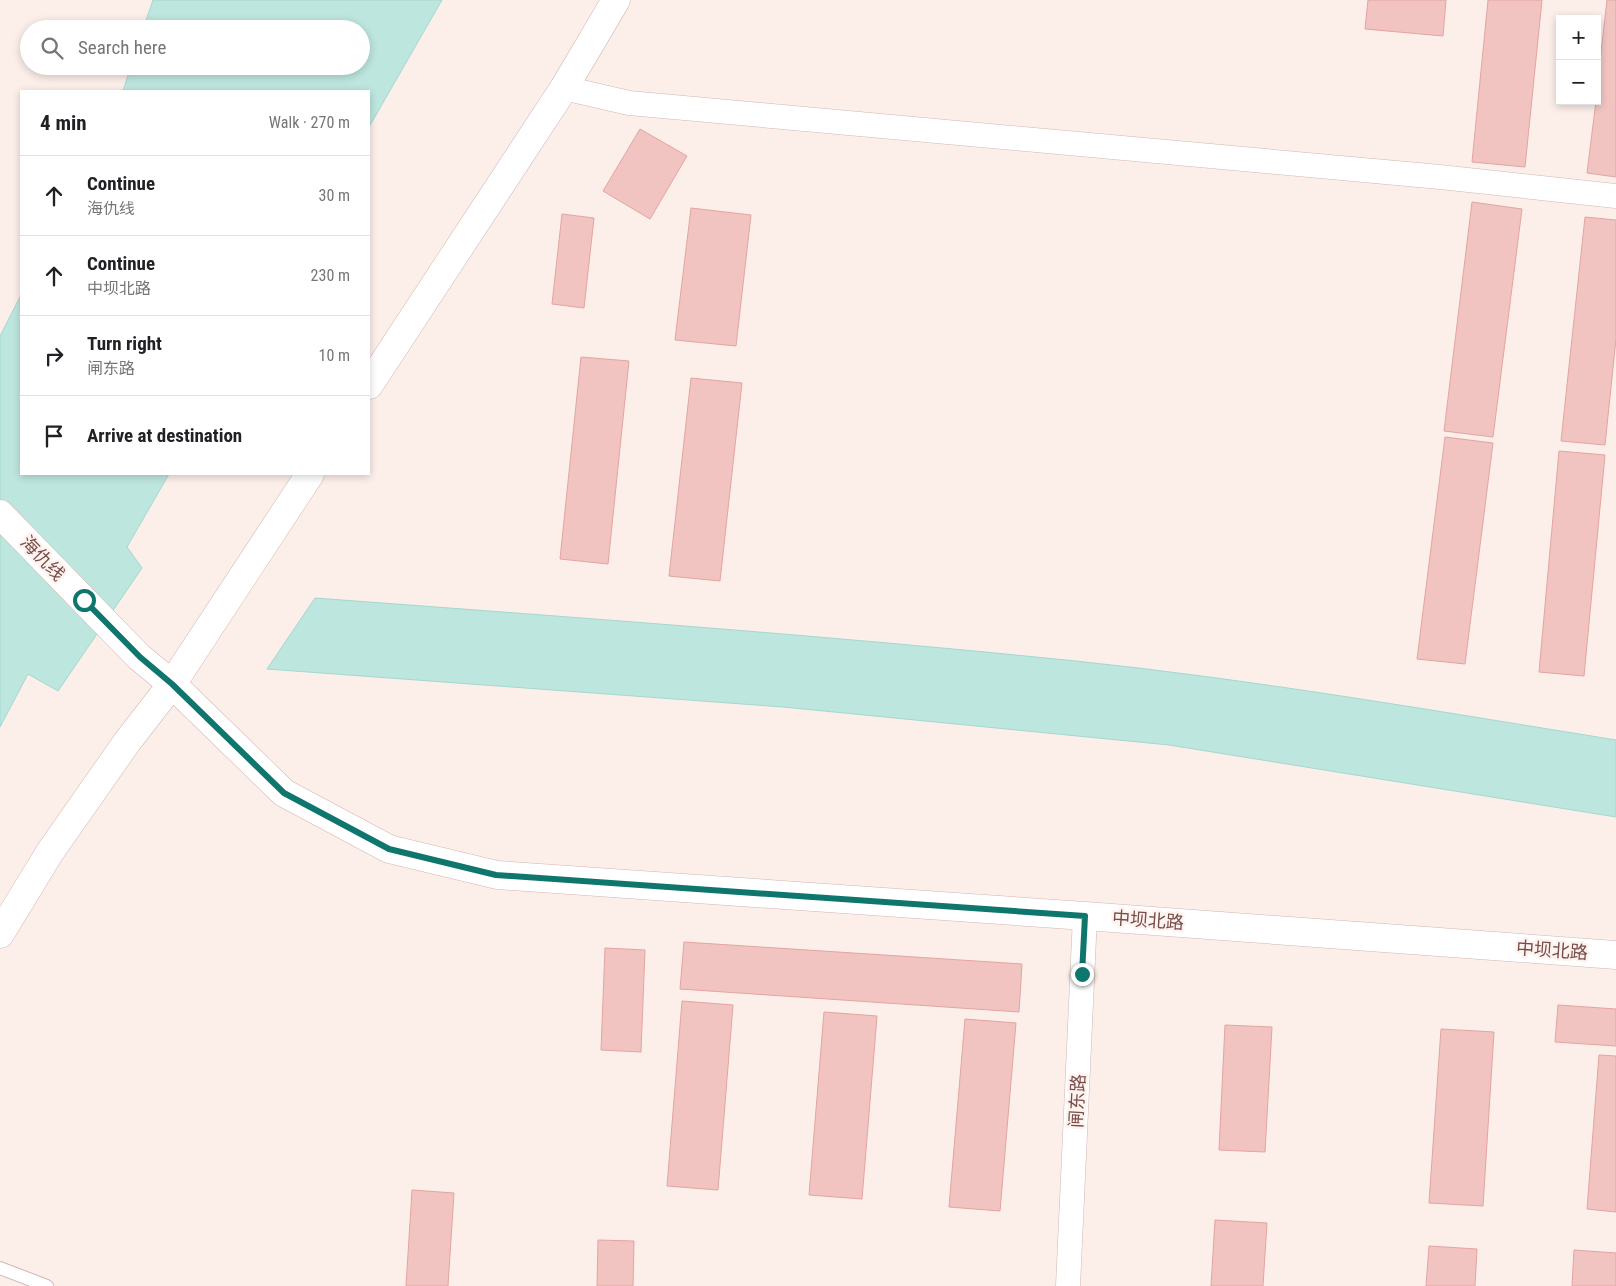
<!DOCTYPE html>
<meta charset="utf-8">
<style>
body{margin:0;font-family:"Roboto Condensed","Noto Sans SC",sans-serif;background:#f6f6f6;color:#202124}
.controls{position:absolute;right:15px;top:15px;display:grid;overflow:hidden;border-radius:0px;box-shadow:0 2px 8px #0003}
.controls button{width:45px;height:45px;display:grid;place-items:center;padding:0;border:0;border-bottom:1px solid #e0e0e0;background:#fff;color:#202124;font:25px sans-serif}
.stop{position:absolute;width:15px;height:15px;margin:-11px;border:4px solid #0f766e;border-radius:50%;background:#fff}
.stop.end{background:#0f766e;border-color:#fff;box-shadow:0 1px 5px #0008}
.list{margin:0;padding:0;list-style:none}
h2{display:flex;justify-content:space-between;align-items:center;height:65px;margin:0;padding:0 20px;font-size:21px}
h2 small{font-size:16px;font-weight:400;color:#757577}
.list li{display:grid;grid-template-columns:32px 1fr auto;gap:15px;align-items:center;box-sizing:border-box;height:80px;padding:0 20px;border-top:1px solid #e0e0e0}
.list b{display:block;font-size:19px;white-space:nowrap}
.list p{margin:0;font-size:16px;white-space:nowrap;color:#757577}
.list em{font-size:16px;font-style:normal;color:#757577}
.icon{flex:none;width:28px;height:28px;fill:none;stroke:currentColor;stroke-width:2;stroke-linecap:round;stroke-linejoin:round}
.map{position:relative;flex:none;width:1616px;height:1286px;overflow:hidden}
.search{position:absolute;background:#fff;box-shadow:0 2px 8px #0003;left:20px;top:20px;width:350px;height:55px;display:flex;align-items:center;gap:12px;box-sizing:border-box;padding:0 18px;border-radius:28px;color:#757577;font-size:19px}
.panel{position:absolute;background:#fff;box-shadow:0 2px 8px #0003;left:20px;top:90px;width:350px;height:385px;border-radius:0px}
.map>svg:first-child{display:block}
.water{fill:#bde6de;stroke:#a3d8ce}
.building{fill:#f1c4c1;stroke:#e4a4a1}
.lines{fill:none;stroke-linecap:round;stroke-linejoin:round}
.service-casing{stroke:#d3b7b4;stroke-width:14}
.minor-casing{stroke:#d3b7b4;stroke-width:25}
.tertiary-casing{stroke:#d3b7b4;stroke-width:29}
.secondary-casing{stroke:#d6b5b1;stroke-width:29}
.service{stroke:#fff;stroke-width:12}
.minor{stroke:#fff;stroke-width:24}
.tertiary{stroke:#fff;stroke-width:28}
.secondary{stroke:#fff;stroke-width:28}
.route{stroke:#0f766e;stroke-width:6}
.labels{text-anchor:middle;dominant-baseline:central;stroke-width:5;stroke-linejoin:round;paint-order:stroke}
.street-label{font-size:18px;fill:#774d4c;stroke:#fff3ef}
</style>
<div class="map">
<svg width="1616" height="1286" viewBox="0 0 1616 1286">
<rect width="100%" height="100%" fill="#fceee9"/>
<g class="water">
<polygon points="153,0 442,0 369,127 369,91 123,91 131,66 361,66 361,29 143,29"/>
<polygon points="21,295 21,474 169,474 127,547 142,568 58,691 28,674 0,727 0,336"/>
<path d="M315 598C569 617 823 635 1076 661 1257 680 1436 711 1616 740V817L1169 745 783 707 267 669Z"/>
</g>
<g class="building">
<polygon points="1368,0 1446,0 1443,36 1365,29"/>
<polygon points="1488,0 1542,0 1525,167 1472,162"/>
<polygon points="1607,0 1616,0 1616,177 1587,173 1596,101 1597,101 1597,87"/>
<polygon points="640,129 687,156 650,219 603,191"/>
<polygon points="1472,202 1522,209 1493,437 1444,431"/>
<polygon points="691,208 751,215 736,346 675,340"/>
<polygon points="562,214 594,218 584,308 552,304"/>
<polygon points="1585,217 1616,220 1616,339 1605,445 1561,441"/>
<polygon points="581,357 629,361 608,564 560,559"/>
<polygon points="691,378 742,383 720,581 669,576"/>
<polygon points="1445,437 1493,443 1465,664 1417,659"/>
<polygon points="1559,451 1605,455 1584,676 1539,672"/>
<polygon points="684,942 1022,964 1019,1012 680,989"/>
<polygon points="605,948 645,950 641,1052 601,1050"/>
<polygon points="682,1001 733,1005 718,1190 667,1186"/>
<polygon points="1558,1005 1616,1009 1616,1046 1555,1042"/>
<polygon points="824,1012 877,1016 862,1199 809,1195"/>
<polygon points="965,1019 1016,1023 1000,1211 949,1207"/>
<polygon points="1225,1025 1272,1027 1265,1152 1219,1150"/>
<polygon points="1441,1029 1494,1032 1483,1206 1429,1203"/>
<polygon points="1599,1055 1616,1056 1616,1212 1587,1209"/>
<polygon points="412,1190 454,1193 448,1286 406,1286"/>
<polygon points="1215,1220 1267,1223 1263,1286 1211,1286"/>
<polygon points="598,1240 634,1241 633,1286 597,1286"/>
<polygon points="1429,1246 1477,1249 1475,1286 1426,1286"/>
<polygon points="1574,1250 1616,1253 1616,1286 1572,1286"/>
</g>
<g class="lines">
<defs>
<polyline id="service" points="0,1268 47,1286"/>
<g id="minor">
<polyline points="564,88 629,103 1440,177 1616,196"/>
<polyline points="1068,1286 1085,916"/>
</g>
<g id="tertiary">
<polyline points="369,385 564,88 616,0"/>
<polyline points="0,934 50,852 127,742 172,684 310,474"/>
</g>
<polyline id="secondary" points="0,514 139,657 172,684 284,793 389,849 497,875 1085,916 1616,955"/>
</defs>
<use href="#service" class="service-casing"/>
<use href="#minor" class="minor-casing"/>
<use href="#tertiary" class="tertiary-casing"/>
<use href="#secondary" class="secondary-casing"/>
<use href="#service" class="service"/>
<use href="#minor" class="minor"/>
<use href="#tertiary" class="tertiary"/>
<use href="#secondary" class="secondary"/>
</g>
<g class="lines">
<polyline class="route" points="84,600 140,657 172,684 284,793 389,849 496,875 1085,916 1082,974"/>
</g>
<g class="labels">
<g class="street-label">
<text transform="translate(43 558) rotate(46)">海仇线</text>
<text transform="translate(1148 920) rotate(4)">中坝北路</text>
<text transform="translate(1552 950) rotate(4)">中坝北路</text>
<text transform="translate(1077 1101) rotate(-87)">闸东路</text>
</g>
</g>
</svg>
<div class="controls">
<button>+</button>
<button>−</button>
</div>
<div class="stop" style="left:84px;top:600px"></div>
<div class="stop end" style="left:1082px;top:974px"></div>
<div class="search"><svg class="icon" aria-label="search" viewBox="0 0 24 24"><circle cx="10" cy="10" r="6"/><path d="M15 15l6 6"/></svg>Search here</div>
<section class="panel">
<h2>4 min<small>Walk · 270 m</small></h2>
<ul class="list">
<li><svg class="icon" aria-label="ahead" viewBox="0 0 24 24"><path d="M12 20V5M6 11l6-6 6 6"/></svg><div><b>Continue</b><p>海仇线</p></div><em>30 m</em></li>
<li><svg class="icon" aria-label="ahead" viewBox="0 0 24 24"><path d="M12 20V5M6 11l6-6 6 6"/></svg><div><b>Continue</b><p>中坝北路</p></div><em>230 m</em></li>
<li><svg class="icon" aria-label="right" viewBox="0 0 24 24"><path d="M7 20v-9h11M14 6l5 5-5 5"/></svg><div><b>Turn right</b><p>闸东路</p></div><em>10 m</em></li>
<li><svg class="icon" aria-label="arrive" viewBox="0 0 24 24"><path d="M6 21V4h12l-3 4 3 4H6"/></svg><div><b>Arrive at destination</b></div></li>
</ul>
</section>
</div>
